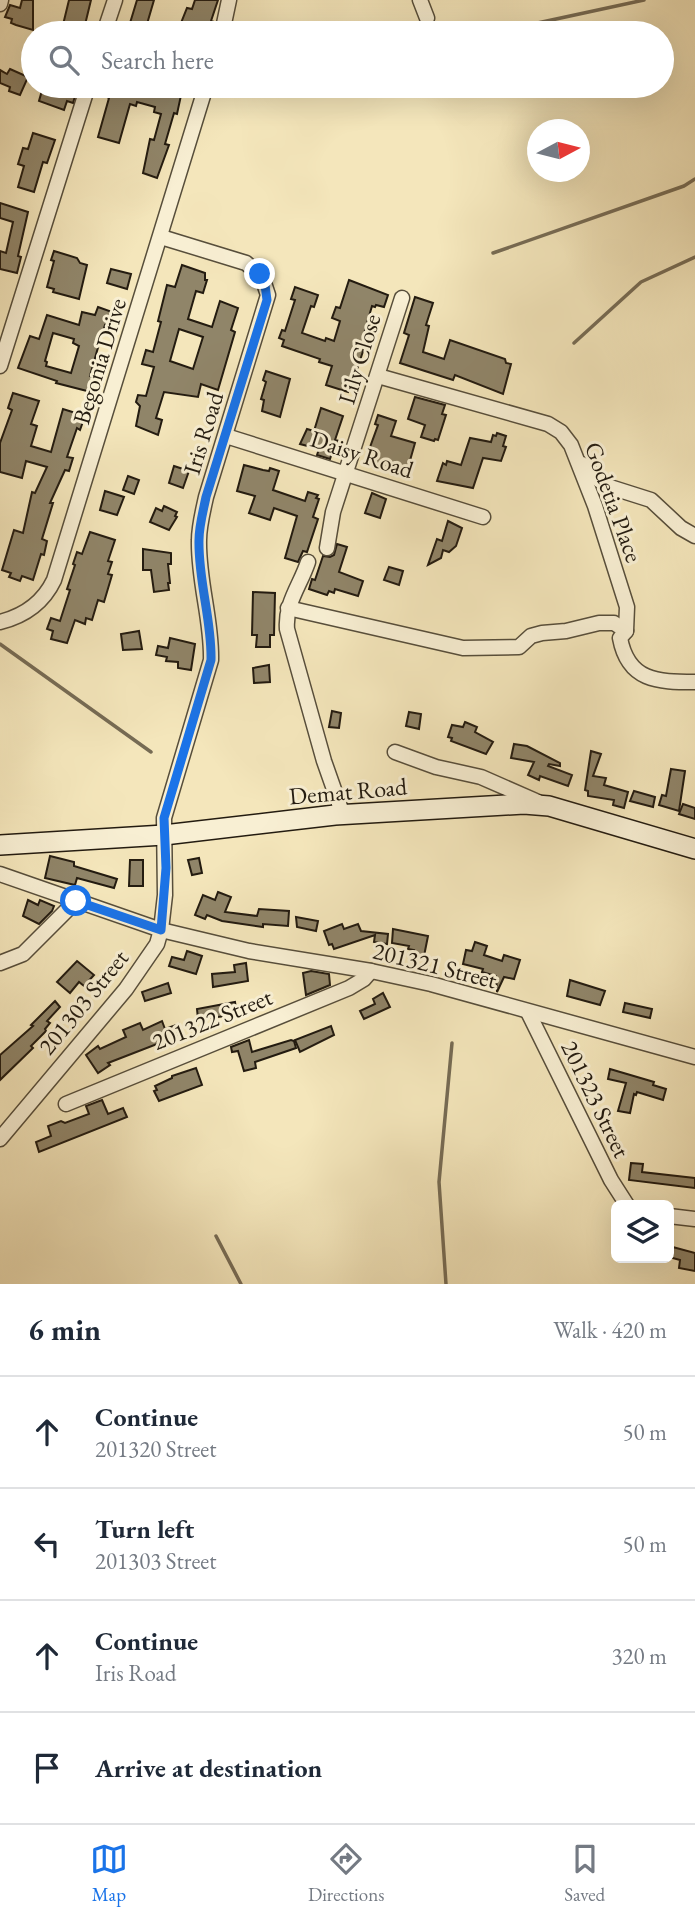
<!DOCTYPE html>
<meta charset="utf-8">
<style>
body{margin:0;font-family:"EB Garamond",serif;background:#f2f2f3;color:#1f2937}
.controls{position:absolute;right:21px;bottom:21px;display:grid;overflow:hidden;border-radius:10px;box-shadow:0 7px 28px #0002}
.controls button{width:63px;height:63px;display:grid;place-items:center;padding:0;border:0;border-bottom:2px solid #e0e1e3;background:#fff;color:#1f2937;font:35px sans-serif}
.compass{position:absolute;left:527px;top:119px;width:63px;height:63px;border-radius:50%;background:#fff;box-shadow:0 7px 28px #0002;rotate:83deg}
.stop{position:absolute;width:21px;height:21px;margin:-16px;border:5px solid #1a73e8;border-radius:50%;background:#fff}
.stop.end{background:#1a73e8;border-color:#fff;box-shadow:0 2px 7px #0008}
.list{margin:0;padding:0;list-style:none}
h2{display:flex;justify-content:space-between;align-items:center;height:91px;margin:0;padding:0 28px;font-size:30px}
h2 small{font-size:23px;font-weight:400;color:#747a83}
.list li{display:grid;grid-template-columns:46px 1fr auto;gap:21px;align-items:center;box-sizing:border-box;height:112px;padding:0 28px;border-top:2px solid #e0e1e3}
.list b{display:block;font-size:26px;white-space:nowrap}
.list p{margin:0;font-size:23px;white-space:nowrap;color:#747a83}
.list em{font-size:23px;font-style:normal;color:#747a83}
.icon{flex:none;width:38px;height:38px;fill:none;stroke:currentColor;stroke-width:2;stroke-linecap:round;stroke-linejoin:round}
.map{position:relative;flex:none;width:695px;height:1284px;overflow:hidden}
.search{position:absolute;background:#fff;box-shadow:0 7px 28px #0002;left:21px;right:21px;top:21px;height:77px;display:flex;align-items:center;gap:18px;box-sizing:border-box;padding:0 24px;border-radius:38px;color:#747a83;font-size:26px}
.sheet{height:539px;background:#fff}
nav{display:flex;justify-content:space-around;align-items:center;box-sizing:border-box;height:98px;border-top:2px solid #e0e1e3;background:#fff;font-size:19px;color:#747a83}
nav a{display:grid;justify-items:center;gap:4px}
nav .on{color:#1a73e8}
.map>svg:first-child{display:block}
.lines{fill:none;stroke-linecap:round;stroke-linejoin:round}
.stream{stroke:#766b54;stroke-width:3.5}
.building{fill:#908569;stroke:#231b10;stroke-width:2;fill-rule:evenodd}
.street-casing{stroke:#574e3b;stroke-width:17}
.secondary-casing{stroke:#231b10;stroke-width:22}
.street{stroke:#f8efd3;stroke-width:14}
.secondary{stroke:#f8efd3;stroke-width:19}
.route{stroke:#1a73e8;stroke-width:9}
.labels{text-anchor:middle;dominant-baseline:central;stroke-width:6;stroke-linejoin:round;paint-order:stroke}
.street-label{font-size:24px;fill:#231b10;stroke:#f8efd3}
</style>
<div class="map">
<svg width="695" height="1284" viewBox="0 0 695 1284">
<rect width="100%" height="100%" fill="#f4e6bb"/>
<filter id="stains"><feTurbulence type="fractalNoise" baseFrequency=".00286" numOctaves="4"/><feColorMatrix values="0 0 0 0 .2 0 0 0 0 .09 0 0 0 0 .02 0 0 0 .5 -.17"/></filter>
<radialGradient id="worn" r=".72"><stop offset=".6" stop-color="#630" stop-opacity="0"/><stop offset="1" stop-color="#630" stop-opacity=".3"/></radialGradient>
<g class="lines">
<g class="stream">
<polyline points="496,32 644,0"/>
<polyline points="493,253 684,186 695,179"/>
<polyline points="574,343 641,282 695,257"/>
<polyline points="0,644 151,752"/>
<polyline points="216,1236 241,1284"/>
<polyline points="446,1284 439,1182 452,1043"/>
</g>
</g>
<g class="building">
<polygon points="22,0 33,0 33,30 16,25 11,23 12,19 5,17 10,5 20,8"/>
<polygon points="69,0 91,0 83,33 61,33"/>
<polygon points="137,0 154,0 147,24 151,25 149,33 127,33"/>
<polygon points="195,0 218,0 211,21 214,22 211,33 177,33 187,8 192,9"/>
<polygon points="10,69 28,77 20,95 9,91 10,87 0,83 0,70 7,74"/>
<polygon points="110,86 183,86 177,114 174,113 165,144 169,145 157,178 143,173 150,139 154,140 161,114 154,112 155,107 137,102 136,106 130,104 119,143 98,137 109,98 107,97"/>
<polygon points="43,87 67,92 69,87 77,90 73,103 67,101 64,110 39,101"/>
<polygon points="33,133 55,140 47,163 43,162 34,192 18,187 24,166 18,164 23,148 28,149"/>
<polygon points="0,203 28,212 18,256 21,257 17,273 0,269 0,251 6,253 13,222 0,218"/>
<polygon points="54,251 77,258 80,263 87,265 79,299 53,292 54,289 47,287 54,261 51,260"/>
<path d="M182 265 205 273V280H207L203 293 196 291 188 319 212 327 220 301 238 308 231 330 235 332 218 390 201 384 198 397 164 392 156 418 162 420 158 435 136 426 140 406 136 402 138 395 146 396 154 367 142 364 146 350 153 352 161 322 158 321 167 285 175 287ZM179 329 203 337 193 369 170 361Z"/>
<polygon points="111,269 131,274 127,289 107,283"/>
<polygon points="349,280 388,295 384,307 376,305 375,307 372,306 365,330 376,333 372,346 365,345 352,385 350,384 348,392 326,385 332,366 319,362 320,359 282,346 284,340 279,338 282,330 285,331 295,300 291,299 295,287 318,295 314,307 311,306 302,333 325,341 326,338 334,341 340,321 332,318 336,307 340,308"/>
<polygon points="415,297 433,303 426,325 429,326 423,352 444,359 450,340 505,359 506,363 511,364 503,394 455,375 453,380 400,363 409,335 404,333"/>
<path d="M98 307 115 313 110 326 105 325 97 351 90 376 95 380 91 392 56 383 57 381 18 368 30 336 39 339 47 315 79 325 82 312 95 315ZM53 333 74 339 73 343 79 346 71 373 46 366 47 362 45 361Z"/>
<polygon points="266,371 290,379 280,417 262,411 264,400 261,399 266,382 263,380"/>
<polygon points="13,393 39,401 31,424 37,426 31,446 51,452 63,409 85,416 80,430 77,428 67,457 73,458 69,471 65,470 50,503 53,503 42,539 47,541 44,555 41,554 33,580 22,576 20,581 9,577 11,573 2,570 14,530 23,533 32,492 35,493 47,467 26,461 22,478 0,472 0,443 12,410 8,408"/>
<polygon points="415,397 445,405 442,414 446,415 438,440 435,439 434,441 421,437 425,425 408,419"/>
<polygon points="321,408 343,416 335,440 339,441 335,454 332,453 330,459 317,455 319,449 300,444 307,429 314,431"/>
<polygon points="378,415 396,421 391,436 415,443 407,471 381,465 381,467 365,461 378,425 375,424"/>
<polygon points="497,433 506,436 503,446 506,447 501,461 483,458 473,488 437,481 443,463 446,465 447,461 461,465 470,438 491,442 493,435 496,436"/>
<polygon points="244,465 263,470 269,471 270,468 279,471 273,490 305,501 308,492 318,495 316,498 319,499 313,517 318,519 307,552 303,551 298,562 285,558 297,516 274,508 270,520 249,513 255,496 237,491"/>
<polygon points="174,466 189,471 183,488 169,483"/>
<polygon points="128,476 139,480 134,494 123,490"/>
<polygon points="105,491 124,497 117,515 100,510"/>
<polygon points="372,493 386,499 380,518 365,513"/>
<polygon points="164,506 177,512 175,516 177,517 169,530 150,522 156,508 162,511"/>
<polygon points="448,521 462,528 456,546 449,552 443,550 441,558 428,565 437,539 442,541"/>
<polygon points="90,532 115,540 108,561 112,562 108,574 112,575 104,602 98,600 92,620 86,618 85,624 75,620 67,643 51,639 53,631 47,629 51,618 60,621 70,590 67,589 75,565 73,564 77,552 82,554"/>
<polygon points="337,544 347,547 339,572 363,581 358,596 335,589 334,593 329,591 327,595 309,589 312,579 315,580 323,556 330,557 334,555"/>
<polygon points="143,549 171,553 171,564 168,564 170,583 168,583 169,590 154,592 151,570 143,570"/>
<polygon points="389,567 403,571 399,585 384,580"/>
<polygon points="253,592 275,593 274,635 270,635 270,647 256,647 257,635 252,635"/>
<polygon points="139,631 142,649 123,650 121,634"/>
<polygon points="170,638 195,644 191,670 178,668 178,662 166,661 167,657 156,655 158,646 168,648"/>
<polygon points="269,665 270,682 254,683 253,668"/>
<polygon points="332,711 341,713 339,728 329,727"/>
<polygon points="409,712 421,714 419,729 406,726"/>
<polygon points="465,722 477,727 475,732 493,742 486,754 451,741 452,738 448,737 452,725 463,727"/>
<polygon points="514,744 527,746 560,763 560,766 549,764 548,766 572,775 568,786 540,776 539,780 528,775 534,762 511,758"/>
<polygon points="591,751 601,754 593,776 606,778 604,785 628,792 624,808 613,805 614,800 588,796 588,791 585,790"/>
<polygon points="671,769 685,771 679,811 659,805 662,795 666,796"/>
<polygon points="634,791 655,797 653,807 630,801"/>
<polygon points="683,804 695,808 695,819 679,814"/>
<polygon points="50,856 74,862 74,866 117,879 114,888 77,878 75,885 45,878"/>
<polygon points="199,858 202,873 192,875 188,860"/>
<polygon points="130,860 143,860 143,886 129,886"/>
<polygon points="218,892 231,897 225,912 257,916 259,909 289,911 288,926 263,924 263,927 222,921 207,915 205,919 195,915 203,895 215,900"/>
<polygon points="28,900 38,905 40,900 54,906 52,911 39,924 23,916"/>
<polygon points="296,917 318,921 316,931 297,927"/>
<polygon points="342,924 344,929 358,924 361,931 388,934 387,944 374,942 375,935 334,949 332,944 329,945 324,931"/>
<polygon points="393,929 428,936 424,956 413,954 414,950 408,949 409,946 392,943"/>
<polygon points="475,942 487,946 484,955 502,961 504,955 520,960 514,979 504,977 497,992 496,976 482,972 483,969 463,964 466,950 472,951"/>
<polygon points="187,951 202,956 196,974 169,966 172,957 184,960"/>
<polygon points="77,961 94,975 84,986 79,982 70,993 57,982"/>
<polygon points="246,963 248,981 213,987 212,974 235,972 234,965"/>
<polygon points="311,971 329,974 330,985 306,995 303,973"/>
<polygon points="570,980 605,991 600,1005 567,996"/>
<polygon points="168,983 171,993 145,1001 142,992"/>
<polygon points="383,993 390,1007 364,1019 360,1011 375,1004 373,999"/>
<polygon points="55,1001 60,1007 47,1021 50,1023 45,1029 46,1031 31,1046 33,1048 0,1080 0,1055 33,1026 31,1025"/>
<polygon points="235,1002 237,1015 198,1019 197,1009"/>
<polygon points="625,1003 652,1009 650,1018 623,1012"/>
<polygon points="162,1021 165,1029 179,1024 183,1034 108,1063 110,1065 98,1073 86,1055 98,1046 100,1049 126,1037 123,1030 140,1023 143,1030"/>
<polygon points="331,1026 334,1035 300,1052 295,1040"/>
<polygon points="249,1040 252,1052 291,1040 294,1041 296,1048 255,1062 256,1068 244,1071 238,1051 232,1052 231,1047"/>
<polygon points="196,1068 202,1085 159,1101 154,1091 157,1090 155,1086 172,1078 172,1076"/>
<polygon points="610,1069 654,1082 653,1085 666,1089 663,1100 637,1092 636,1095 634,1094 630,1113 618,1111 626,1083 608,1079"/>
<polygon points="102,1100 108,1114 123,1108 127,1117 39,1152 36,1142 51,1136 48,1126 61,1121 65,1123 89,1114 86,1106"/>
<polygon points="631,1163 643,1164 642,1172 695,1178 695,1188 629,1180"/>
<polygon points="669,1246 695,1253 695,1271 679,1268 680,1260 669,1257"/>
</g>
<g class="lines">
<defs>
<g id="street">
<polyline points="420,0 427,18"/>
<polyline points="0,4 1,0"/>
<polyline points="104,33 115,0"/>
<polyline points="222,33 229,0"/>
<polyline points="0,366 88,86"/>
<path d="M378 376 548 424 561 432 571 445 595 506 627 607 626 631 620 638C628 681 657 682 695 682"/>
<polyline points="226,436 483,517"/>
<polyline points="582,464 599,480 610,487 651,500 681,528 695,536"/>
<polyline points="327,548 333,512 402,298"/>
<path d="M308 562C300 586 285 603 287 629L324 761 343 815"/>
<polyline points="288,608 463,648 519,647 531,636 542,633 566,631 599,623 614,623 626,631"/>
<path d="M0 622C24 616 43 603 54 580L206 86"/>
<polyline points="395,752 436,767 481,777 538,802"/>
<polyline points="0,874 161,930 249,951 371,971 431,984 695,1057"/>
<polyline points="0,963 23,954 76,901"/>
<polyline points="528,1012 611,1180 627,1205"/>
<polyline points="66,1104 349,988 364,979 371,971"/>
<path d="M0 1139 126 989 157 944 161 930 165 895 164 818 211 660C212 620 198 581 199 540 199 526 203 511 206 497L268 295 262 277 246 263 161 237"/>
<polyline points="669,1216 695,1219"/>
</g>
<polyline id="secondary" points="0,845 164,835 335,815 524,804 549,806 695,849"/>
</defs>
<use href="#street" class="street-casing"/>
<use href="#secondary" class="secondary-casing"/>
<use href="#street" class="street"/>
<use href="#secondary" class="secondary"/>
</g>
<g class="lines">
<path class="route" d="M76 901 161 930 166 868 164 818 211 660C212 620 198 581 199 540 199 526 203 512 206 497L267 300 265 285 260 274"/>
</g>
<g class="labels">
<g class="street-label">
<text transform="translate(359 359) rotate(-73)">Lily Close</text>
<text transform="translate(99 361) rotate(-73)">Begonia Drive</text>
<text transform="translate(203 433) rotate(-73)">Iris Road</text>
<text transform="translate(362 454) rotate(18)">Daisy Road</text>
<text transform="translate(614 502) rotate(70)">Godetia Place</text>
<text transform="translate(348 791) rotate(-5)">Demat Road</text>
<text transform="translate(435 965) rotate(14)">201321 Street</text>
<text transform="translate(83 1002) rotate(-51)">201303 Street</text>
<text transform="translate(212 1019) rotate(-22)">201322 Street</text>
<text transform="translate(596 1099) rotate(64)">201323 Street</text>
</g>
</g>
<rect width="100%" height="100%" filter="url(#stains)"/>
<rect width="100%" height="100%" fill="url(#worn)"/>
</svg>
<div class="controls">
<button><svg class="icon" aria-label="layers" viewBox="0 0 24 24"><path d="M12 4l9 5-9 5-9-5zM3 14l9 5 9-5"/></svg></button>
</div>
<svg class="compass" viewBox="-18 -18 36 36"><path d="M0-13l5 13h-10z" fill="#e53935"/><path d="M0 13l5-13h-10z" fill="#747a83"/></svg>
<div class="stop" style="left:76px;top:901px"></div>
<div class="stop end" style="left:260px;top:274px"></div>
<div class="search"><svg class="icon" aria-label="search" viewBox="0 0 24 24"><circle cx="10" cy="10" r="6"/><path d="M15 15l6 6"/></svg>Search here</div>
</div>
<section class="sheet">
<h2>6 min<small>Walk · 420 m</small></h2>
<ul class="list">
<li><svg class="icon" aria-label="ahead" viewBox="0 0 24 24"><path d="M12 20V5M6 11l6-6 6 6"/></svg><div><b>Continue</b><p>201320 Street</p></div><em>50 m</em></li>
<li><svg class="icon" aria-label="left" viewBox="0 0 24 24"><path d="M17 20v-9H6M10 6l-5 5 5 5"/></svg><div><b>Turn left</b><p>201303 Street</p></div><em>50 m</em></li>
<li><svg class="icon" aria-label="ahead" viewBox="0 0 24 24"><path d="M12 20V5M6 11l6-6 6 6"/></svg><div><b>Continue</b><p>Iris Road</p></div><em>320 m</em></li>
<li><svg class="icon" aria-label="arrive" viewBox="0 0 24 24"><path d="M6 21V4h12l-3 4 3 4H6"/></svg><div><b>Arrive at destination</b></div></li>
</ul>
</section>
<nav>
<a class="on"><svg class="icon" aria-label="map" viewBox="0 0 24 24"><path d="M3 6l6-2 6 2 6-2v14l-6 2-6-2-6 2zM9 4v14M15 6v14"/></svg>Map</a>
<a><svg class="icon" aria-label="directions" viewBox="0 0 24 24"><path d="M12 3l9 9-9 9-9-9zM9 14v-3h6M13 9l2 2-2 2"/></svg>Directions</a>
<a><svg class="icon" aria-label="saved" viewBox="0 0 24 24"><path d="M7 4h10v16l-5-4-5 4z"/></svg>Saved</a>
</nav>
